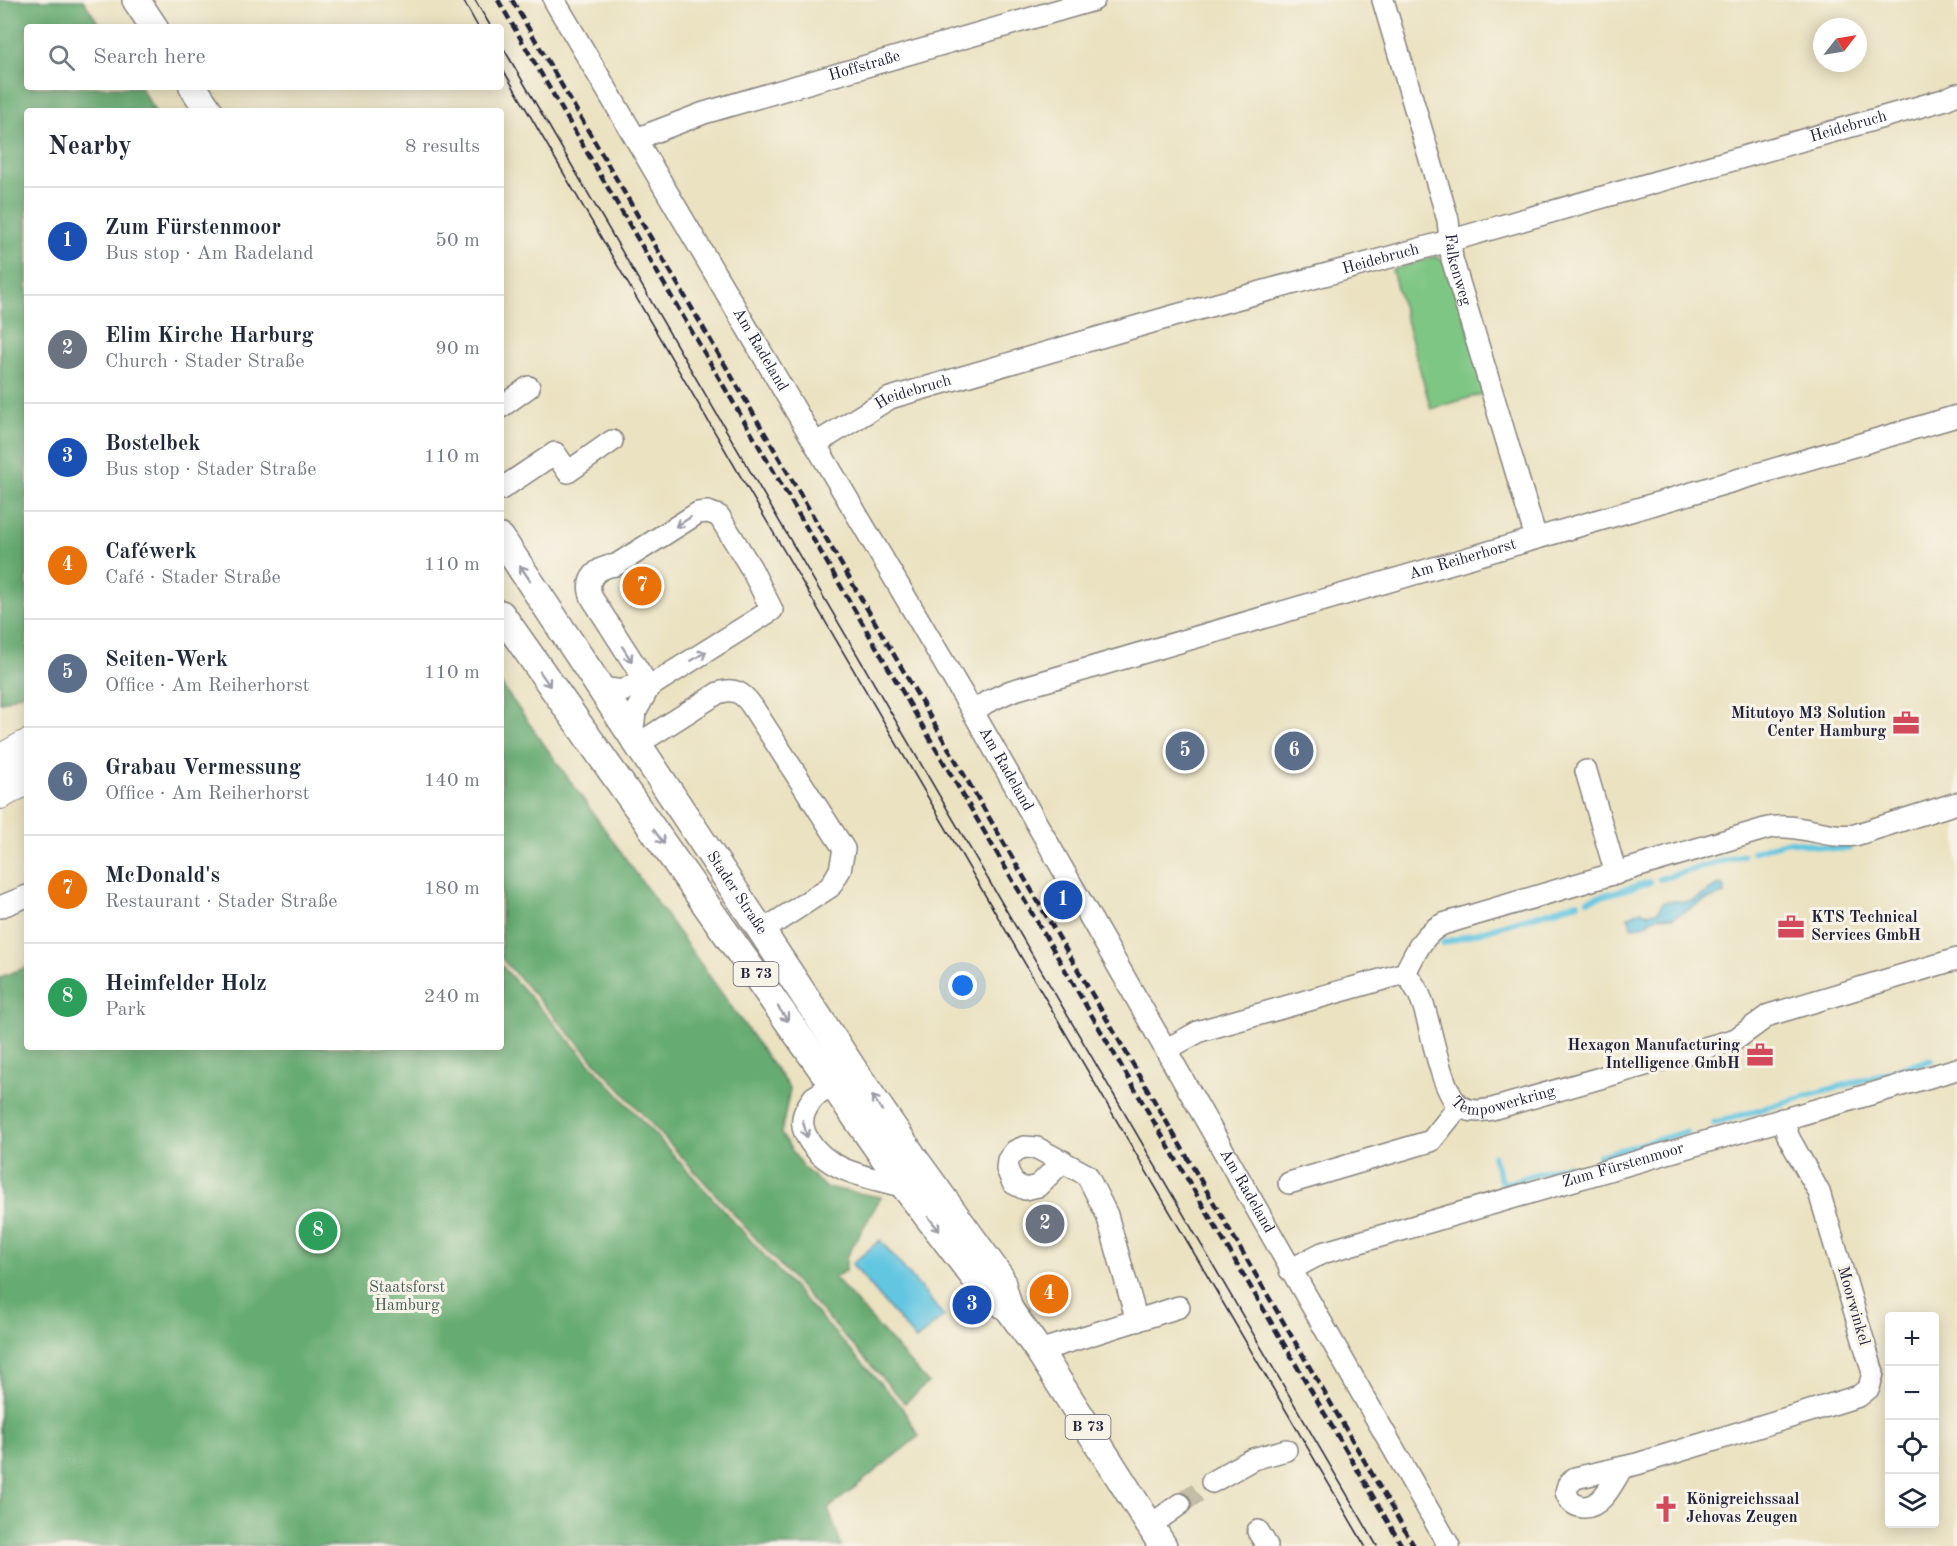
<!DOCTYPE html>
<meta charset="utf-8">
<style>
body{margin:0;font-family:"Old Standard TT",serif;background:#f6f6f7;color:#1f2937}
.controls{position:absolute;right:18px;bottom:18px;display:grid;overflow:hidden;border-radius:6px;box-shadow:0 3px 15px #0003}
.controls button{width:54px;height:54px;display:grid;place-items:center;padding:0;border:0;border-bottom:2px solid #e0e1e3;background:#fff;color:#1f2937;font:30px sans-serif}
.compass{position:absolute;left:1813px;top:18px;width:54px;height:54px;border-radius:50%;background:#fff;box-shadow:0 3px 15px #0003;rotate:59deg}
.you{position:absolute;left:963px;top:986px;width:21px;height:21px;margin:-15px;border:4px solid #fff;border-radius:50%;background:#1a73e8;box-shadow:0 0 0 9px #1a73e833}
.badge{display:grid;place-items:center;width:39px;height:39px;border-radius:50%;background:#0f766e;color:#fff;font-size:20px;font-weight:700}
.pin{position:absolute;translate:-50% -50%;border:3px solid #fff;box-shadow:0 2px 6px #0006}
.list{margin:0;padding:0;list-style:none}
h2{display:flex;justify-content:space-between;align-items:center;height:78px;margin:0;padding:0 24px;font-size:26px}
h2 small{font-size:20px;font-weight:400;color:#747a83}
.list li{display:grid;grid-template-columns:39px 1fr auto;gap:18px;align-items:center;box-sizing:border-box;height:108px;padding:0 24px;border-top:2px solid #e0e1e3}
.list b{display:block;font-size:22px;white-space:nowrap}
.list p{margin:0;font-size:20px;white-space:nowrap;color:#747a83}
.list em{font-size:20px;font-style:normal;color:#747a83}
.icon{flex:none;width:33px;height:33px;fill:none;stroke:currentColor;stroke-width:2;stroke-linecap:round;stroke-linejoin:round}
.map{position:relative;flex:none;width:1957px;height:1546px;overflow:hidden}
.search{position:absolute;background:#fff;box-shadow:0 3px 15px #0003;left:24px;top:24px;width:480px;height:66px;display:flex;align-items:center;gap:15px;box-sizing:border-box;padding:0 21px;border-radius:6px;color:#747a83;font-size:22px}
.panel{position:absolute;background:#fff;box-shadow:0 3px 15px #0003;left:24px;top:108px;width:480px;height:942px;border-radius:6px}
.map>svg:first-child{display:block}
.green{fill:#7ec683;stroke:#50745f;stroke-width:1.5}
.forest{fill:#66ab71;stroke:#446656;stroke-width:1.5}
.water{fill:#63c6e1;stroke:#42748e;stroke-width:1.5}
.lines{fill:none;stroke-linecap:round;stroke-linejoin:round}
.stream{stroke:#63c6e1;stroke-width:6}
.minor-tunnel{stroke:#c3bca6;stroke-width:21;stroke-dasharray:21 10;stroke-linecap:butt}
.minor-casing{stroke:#86827e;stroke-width:24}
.major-casing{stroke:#86827e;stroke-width:30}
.highway-casing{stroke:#86827e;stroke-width:34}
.minor{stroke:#fff;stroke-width:21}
.major{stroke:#fff;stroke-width:27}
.highway{stroke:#fff;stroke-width:32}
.tram{stroke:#22223b;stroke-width:1.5}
.rail{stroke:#22223b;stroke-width:4.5;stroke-dasharray:9 4.5;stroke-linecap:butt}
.oneway{stroke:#9c9ca7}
.labels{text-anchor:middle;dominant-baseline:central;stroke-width:6;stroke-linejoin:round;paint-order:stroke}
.shield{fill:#f7f3e8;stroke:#62616f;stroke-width:1.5}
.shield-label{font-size:15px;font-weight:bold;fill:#22223b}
.street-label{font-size:16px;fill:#22223b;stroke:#f7f3e8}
.poi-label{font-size:16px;font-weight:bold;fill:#22223b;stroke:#f7f3e8;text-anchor:end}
.park-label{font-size:16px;fill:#425b54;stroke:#f7f3e8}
</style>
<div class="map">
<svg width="1957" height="1546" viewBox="0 0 1957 1546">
<rect width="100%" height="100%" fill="#f7f3e8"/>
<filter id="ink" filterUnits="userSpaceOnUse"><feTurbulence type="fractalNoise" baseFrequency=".0167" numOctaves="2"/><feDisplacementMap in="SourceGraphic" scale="12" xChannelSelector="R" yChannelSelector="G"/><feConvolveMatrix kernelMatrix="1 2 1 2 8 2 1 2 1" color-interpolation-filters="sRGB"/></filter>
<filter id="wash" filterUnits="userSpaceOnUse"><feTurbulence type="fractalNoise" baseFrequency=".008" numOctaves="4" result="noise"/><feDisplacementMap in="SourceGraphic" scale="24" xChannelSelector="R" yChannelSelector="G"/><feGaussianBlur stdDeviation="1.35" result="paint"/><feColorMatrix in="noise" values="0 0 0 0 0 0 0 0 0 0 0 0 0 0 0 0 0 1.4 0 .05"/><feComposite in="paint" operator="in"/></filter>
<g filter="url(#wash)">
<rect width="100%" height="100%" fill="#ebe2c1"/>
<polygon class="green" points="1436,256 1450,264 1486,393 1431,409 1392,270"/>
<g class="forest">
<polygon points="0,0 83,0 101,27 27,27 27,87 140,87 155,111 27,111 27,691 0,703"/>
<polygon points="501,684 790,1089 781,1134 803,1167 825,1187 881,1197 846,1258 846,1271 834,1277 928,1383 905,1403 501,958"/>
<polygon points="501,965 901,1406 919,1436 828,1509 842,1546 0,1546 0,977 27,967 27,1047 501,1047"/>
</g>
<g class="water">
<path d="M1721 885 1725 888 1724 894 1703 901 1673 918 1660 916 1650 920 1646 925 1632 927 1628 917 1641 910 1648 914 1659 911 1662 903C1675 897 1681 904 1691 901 1702 898 1707 889 1721 885Z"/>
<polygon points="880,1240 944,1316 916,1340 852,1264"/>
</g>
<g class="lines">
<g class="stream">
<polyline points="1932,822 1957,815"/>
<polyline points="1753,852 1788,841 1835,849 1849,848"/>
<polyline points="1660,879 1743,855"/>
<polyline points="1588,900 1650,882"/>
<polyline points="1443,943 1578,903"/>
<polyline points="1714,1123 1931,1060"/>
<polyline points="1493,1156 1501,1181 1507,1183 1567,1165"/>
<polyline points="1599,1156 1686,1132"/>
</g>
</g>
</g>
<g filter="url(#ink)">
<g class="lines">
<polyline class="minor-tunnel" points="1180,1504 1212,1482"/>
<defs>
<g id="minor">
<path id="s1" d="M554 0 973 712 1449 1546"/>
<path id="s2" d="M1383 0 1448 220 1452 259 1536 538"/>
<path id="s3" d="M636 139 704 113 1094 0"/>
<polyline points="501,407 529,387"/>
<path id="s4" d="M815 444 890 398 1173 316 1449 241 1943 100 1957 94"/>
<polyline points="501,489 555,453 568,472 612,441"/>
<polyline points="601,688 623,691 643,678"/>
<path id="s5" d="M973 712 987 702 1011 691 1957 416"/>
<path d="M632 735 635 713 649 687 772 610 751 568 719 516 708 512 698 513 616 565C597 567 584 579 592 598L649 687"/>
<path d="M638 744 718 693C734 687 743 693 752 706L844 849 840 870 830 887 762 931"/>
<polyline points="1586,771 1616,874"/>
<polyline points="0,907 27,896"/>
<path id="s6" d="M1405 973C1412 981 1418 991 1422 1001 1431 1025 1441 1093 1460 1106 1470 1113 1482 1111 1492 1109L1736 1039 1769 1015 1957 959"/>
<path d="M1167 1049 1200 1031 1405 973C1415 954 1423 933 1443 924L1768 828C1797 822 1825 839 1855 835L1957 803"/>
<path d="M846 1077 814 1097C803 1111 798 1123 808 1139 828 1173 870 1177 905 1187"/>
<polyline points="1063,1161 1038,1186 1025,1189 1013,1183 1007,1169 1008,1160 1015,1151 1024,1147 1037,1148 1087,1175 1107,1215 1137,1321"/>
<polyline points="1289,1183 1431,1141 1459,1106"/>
<path id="s7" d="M1290 1270 1322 1253 1957 1069"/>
<polyline points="1039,1351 1179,1307"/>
<path d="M1622 1468C1613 1482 1602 1508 1583 1507 1573 1506 1569 1501 1566 1492L1568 1485 1575 1478 1637 1464 1859 1396 1869 1388 1873 1373 1819 1192 1789 1138 1782 1119"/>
<polyline points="1212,1482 1253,1459 1286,1450"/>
<polyline points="1151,1525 1180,1504"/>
<polyline points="1258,1531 1267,1546"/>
</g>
<g id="major">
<polyline points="136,0 154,27"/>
<polyline points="193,87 209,111"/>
<path id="s8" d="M501 538 855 1072 916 1161 1000 1277 1009 1309"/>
<polyline points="501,614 905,1187 985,1291 1009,1309 1039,1351 1163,1546"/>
</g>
<g id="highway">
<polyline points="0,761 27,746"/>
<polyline points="0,793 27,778"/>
</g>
</defs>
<use href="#minor" class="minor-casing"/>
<use href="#major" class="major-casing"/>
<use href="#highway" class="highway-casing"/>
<use href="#minor" class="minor"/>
<use href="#major" class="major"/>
<use href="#highway" class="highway"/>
<g class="tram">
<polyline points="463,0 478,27"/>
<polyline points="475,0 491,27"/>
<polyline points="501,44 1377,1546"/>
<polyline points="501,66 1365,1546"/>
</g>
<g class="rail">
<polyline points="498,0 1402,1546"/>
<polyline points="512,0 1414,1546"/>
</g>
</g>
<defs><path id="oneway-shaft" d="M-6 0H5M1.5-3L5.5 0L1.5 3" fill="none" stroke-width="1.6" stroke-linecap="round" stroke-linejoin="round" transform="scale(1.5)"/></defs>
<g class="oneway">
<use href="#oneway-shaft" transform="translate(683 522) rotate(148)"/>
<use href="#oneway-shaft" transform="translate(525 573) rotate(-124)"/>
<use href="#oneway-shaft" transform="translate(627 654) rotate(57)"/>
<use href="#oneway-shaft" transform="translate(699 656) rotate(-32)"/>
<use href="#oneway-shaft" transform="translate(545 679) rotate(55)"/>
<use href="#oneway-shaft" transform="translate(659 837) rotate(54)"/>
<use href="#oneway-shaft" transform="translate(783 1014) rotate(55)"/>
<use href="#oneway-shaft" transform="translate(877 1103) rotate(-124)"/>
<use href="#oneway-shaft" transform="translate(805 1129) rotate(75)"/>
<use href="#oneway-shaft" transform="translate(934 1224) rotate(52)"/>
</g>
</g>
<defs>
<symbol id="office-bare" viewBox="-9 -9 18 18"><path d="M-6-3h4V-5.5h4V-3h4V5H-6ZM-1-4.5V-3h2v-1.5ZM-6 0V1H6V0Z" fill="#d1495b" stroke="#f7f3e8" stroke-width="2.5" paint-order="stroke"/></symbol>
<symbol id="church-bare" viewBox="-9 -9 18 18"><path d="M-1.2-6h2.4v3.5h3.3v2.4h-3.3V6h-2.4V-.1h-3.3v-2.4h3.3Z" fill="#d1495b" stroke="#f7f3e8" stroke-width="2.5" paint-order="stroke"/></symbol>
</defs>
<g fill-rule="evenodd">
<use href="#office-bare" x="1887" y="704" width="38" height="38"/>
<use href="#office-bare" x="1772" y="908" width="38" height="38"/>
<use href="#office-bare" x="1741" y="1036" width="38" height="38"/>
<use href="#church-bare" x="1647" y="1490" width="38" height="38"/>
</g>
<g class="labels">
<g class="shield">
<rect x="733.5" y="962" width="45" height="24" rx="4.5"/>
<rect x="1065.5" y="1415" width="45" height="24" rx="4.5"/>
</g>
<g class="shield-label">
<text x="756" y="974">B 73</text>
<text x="1088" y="1427">B 73</text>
</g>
<g class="street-label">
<text stroke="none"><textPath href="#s3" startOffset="240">Hoffstraße</textPath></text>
<text stroke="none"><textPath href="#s4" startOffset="1084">Heidebruch</textPath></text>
<text stroke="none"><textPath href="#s4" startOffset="598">Heidebruch</textPath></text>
<text stroke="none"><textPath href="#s2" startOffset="280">Falkenweg</textPath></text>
<text stroke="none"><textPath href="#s1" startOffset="406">Am Radeland</textPath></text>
<text stroke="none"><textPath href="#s4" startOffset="112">Heidebruch</textPath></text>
<text stroke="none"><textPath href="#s5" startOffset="514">Am Reiherhorst</textPath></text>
<text stroke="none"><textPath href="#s1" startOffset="892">Am Radeland</textPath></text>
<text stroke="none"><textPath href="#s8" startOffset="426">Stader Straße</textPath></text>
<text stroke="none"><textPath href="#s6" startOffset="190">Tempowerkring</textPath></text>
<text stroke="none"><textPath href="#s7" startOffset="350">Zum Fürstenmoor</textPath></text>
<text stroke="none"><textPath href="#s1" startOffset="1378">Am Radeland</textPath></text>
<text transform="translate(1853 1306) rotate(74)">Moorwinkel</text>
</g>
<g class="poi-label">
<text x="1886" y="714">Mitutoyo M3 Solution<tspan x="1886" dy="18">Center Hamburg</tspan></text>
<text x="1811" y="918" text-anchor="start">KTS Technical<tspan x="1811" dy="18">Services GmbH</tspan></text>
<text x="1740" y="1046">Hexagon Manufacturing<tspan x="1740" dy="18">Intelligence GmbH</tspan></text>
<text x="1686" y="1500" text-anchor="start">Königreichssaal<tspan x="1686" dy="18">Jehovas Zeugen</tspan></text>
</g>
<g class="park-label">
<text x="407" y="1288">Staatsforst<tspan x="407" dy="18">Hamburg</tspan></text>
</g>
</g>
</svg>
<div class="controls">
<button>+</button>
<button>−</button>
<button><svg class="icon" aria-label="locate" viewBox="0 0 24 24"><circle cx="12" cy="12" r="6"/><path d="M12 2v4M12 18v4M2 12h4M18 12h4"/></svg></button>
<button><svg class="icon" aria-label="layers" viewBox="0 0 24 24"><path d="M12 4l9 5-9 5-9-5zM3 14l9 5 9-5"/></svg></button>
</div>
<svg class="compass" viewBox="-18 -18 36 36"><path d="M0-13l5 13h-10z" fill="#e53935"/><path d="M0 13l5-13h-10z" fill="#747a83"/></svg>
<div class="you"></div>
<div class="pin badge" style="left:1063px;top:900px;background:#1a4fb4">1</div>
<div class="pin badge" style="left:1045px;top:1224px;background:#6b7280">2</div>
<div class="pin badge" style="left:972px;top:1305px;background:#1a4fb4">3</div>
<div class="pin badge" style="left:1049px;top:1294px;background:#e8710a">4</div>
<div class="pin badge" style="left:1185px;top:751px;background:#5c6f8a">5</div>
<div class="pin badge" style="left:1294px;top:751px;background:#5c6f8a">6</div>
<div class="pin badge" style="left:642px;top:586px;background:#e8710a">7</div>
<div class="pin badge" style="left:318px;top:1231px;background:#2e9e5b">8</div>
<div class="search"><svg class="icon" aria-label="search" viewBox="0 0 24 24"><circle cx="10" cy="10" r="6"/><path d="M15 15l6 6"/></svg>Search here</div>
<section class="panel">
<h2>Nearby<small>8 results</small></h2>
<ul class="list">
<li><span class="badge" style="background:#1a4fb4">1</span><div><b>Zum Fürstenmoor</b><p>Bus stop · Am Radeland</p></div><em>50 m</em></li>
<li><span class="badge" style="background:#6b7280">2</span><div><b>Elim Kirche Harburg</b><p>Church · Stader Straße</p></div><em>90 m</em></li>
<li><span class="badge" style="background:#1a4fb4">3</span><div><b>Bostelbek</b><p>Bus stop · Stader Straße</p></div><em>110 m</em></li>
<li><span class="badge" style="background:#e8710a">4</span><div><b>Caféwerk</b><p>Café · Stader Straße</p></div><em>110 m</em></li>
<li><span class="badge" style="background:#5c6f8a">5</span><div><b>Seiten-Werk</b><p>Office · Am Reiherhorst</p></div><em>110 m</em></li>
<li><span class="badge" style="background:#5c6f8a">6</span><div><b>Grabau Vermessung</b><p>Office · Am Reiherhorst</p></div><em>140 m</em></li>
<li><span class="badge" style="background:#e8710a">7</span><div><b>McDonald's</b><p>Restaurant · Stader Straße</p></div><em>180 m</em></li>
<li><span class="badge" style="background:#2e9e5b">8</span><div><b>Heimfelder Holz</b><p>Park</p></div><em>240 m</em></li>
</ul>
</section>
</div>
